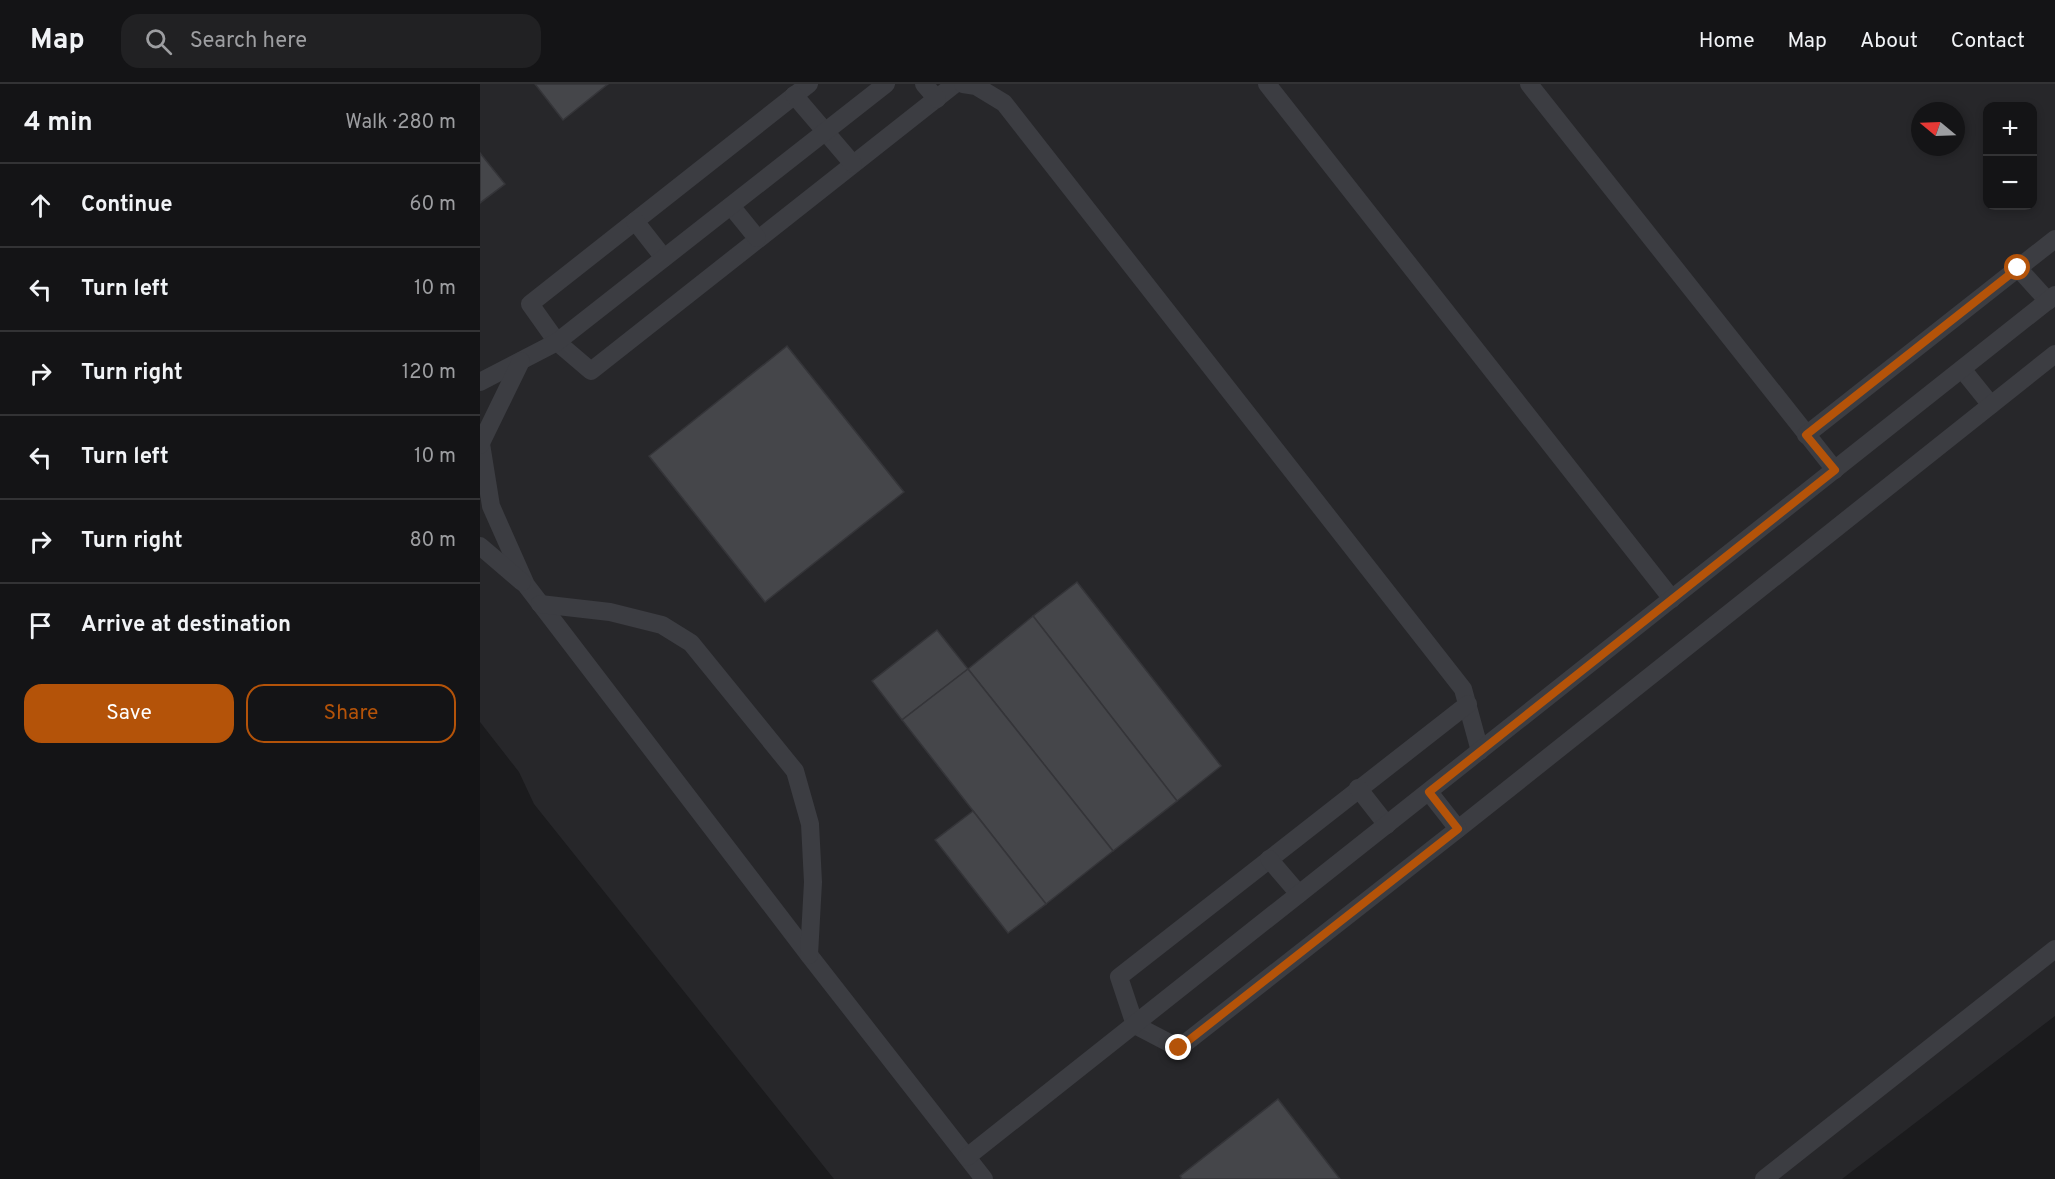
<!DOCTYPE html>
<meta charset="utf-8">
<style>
body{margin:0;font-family:Overpass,sans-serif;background:#212123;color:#f1f3f6}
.controls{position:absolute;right:18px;top:18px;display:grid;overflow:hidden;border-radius:12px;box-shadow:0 3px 9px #0003}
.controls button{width:54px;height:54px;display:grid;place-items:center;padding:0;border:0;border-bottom:2px solid #333335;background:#141416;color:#f1f3f6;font:30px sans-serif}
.compass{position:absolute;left:1431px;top:18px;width:54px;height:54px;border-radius:50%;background:#141416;box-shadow:0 3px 9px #0003;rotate:289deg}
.stop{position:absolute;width:18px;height:18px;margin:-14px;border:4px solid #b45309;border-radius:50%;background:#fff}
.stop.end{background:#b45309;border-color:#fff;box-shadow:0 2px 6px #0008}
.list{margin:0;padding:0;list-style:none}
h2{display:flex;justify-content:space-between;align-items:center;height:78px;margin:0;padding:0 24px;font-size:26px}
h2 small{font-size:20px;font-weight:400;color:#9d9ea1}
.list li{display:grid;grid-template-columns:39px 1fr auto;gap:18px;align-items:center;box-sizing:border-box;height:84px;padding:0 24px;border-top:2px solid #333335}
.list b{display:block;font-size:22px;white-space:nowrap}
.list em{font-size:20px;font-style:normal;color:#9d9ea1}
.actions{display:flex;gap:12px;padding:18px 24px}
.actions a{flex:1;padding:14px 0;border:2px solid #b45309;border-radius:18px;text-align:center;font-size:21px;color:#b45309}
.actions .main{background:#b45309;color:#fff}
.icon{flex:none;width:33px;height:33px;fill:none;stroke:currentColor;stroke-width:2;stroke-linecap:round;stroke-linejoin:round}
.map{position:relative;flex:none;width:1575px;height:1095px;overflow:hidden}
header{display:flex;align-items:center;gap:36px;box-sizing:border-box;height:84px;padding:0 30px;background:#141416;border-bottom:2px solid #333335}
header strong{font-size:28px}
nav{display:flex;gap:33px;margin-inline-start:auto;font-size:21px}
.search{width:420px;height:54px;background:#212123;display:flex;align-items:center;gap:15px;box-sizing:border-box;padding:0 21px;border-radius:18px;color:#9d9ea1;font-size:22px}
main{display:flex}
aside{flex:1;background:#141416}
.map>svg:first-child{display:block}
.built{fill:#27272a;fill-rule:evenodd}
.building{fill:#45464a;stroke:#353539;stroke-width:1.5}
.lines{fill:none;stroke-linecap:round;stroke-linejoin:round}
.minor{stroke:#3c3d42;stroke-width:18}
.route{stroke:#b45309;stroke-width:8}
</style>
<header>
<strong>Map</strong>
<div class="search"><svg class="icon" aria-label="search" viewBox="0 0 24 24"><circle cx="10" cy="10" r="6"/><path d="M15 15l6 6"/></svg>Search here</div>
<nav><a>Home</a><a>Map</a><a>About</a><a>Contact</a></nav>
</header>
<main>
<aside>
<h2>4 min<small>Walk · 280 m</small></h2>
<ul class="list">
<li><svg class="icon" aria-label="ahead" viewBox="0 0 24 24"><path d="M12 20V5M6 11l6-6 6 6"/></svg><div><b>Continue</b></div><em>60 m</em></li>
<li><svg class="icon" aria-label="left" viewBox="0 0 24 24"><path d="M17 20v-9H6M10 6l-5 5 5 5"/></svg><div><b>Turn left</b></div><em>10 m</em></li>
<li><svg class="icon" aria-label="right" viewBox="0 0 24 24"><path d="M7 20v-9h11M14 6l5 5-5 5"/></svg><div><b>Turn right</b></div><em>120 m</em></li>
<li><svg class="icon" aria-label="left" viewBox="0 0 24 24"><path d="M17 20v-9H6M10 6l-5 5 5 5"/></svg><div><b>Turn left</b></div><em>10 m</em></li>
<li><svg class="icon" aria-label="right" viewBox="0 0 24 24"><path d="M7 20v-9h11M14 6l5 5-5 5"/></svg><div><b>Turn right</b></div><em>80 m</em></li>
<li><svg class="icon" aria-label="arrive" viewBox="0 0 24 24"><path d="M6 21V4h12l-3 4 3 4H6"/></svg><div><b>Arrive at destination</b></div></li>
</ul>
<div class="actions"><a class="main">Save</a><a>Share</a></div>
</aside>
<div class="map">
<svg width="1575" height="1095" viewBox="0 0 1575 1095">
<rect width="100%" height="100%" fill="#1b1b1d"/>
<path class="built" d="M0 0H1575V932L1362 1095H354L54 720 39 688 0 638ZM1508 22H1552V122H1508ZM1440 27H1476V63H1440Z"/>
<g class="building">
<polygon points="55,0 128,0 83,36"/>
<polygon points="0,69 25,100 0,119"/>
<polygon points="307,262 424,408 285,518 169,372"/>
<polygon points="597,498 741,682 697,717 553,532"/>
<polygon points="553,532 697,717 633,767 488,585"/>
<polygon points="457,546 488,585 422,636 392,597"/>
<polygon points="488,585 633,767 566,820 422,636"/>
<polygon points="493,727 566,820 528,849 455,756"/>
<polygon points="798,1015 860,1095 702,1095 700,1092"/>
</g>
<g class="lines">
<g class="minor">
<polyline points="329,0 50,220 77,258 111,287 475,0"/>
<polyline points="444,0 457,15"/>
<polyline points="483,0 496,2 524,19 983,605 1000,667"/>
<polyline points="787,0 1192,515"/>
<polyline points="1049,0 1355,386"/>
<polyline points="314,11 373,80"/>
<polyline points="251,122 277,154"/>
<polyline points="155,137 184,174"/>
<polyline points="1538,184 1568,217"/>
<polyline points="1482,285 1511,321"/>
<polyline points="0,298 77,258 406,0"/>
<polyline points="1326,351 1575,155"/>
<polyline points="1,360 11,422 46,501 329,871 504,1095"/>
<polyline points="0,361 41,277"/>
<polyline points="0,462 42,498"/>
<polyline points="60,520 130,528 182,541 211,559 315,687 330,740 333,798 329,871"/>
<polyline points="988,620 639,893 655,941 699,964 978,745 1575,270"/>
<polyline points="878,704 907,741"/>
<polyline points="949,708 978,745"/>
<polyline points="789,775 819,810"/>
<polyline points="487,1073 1575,211"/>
<polyline points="1284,1095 1575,865"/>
</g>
</g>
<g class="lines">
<polyline class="route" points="699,964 978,745 949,708 1355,386 1326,351 1538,184"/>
</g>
</svg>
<div class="controls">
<button>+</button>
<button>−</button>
</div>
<svg class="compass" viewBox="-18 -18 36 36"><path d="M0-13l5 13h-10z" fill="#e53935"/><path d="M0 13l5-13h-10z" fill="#9d9ea1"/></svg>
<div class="stop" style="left:1538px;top:184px"></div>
<div class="stop end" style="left:699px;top:964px"></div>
</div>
</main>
